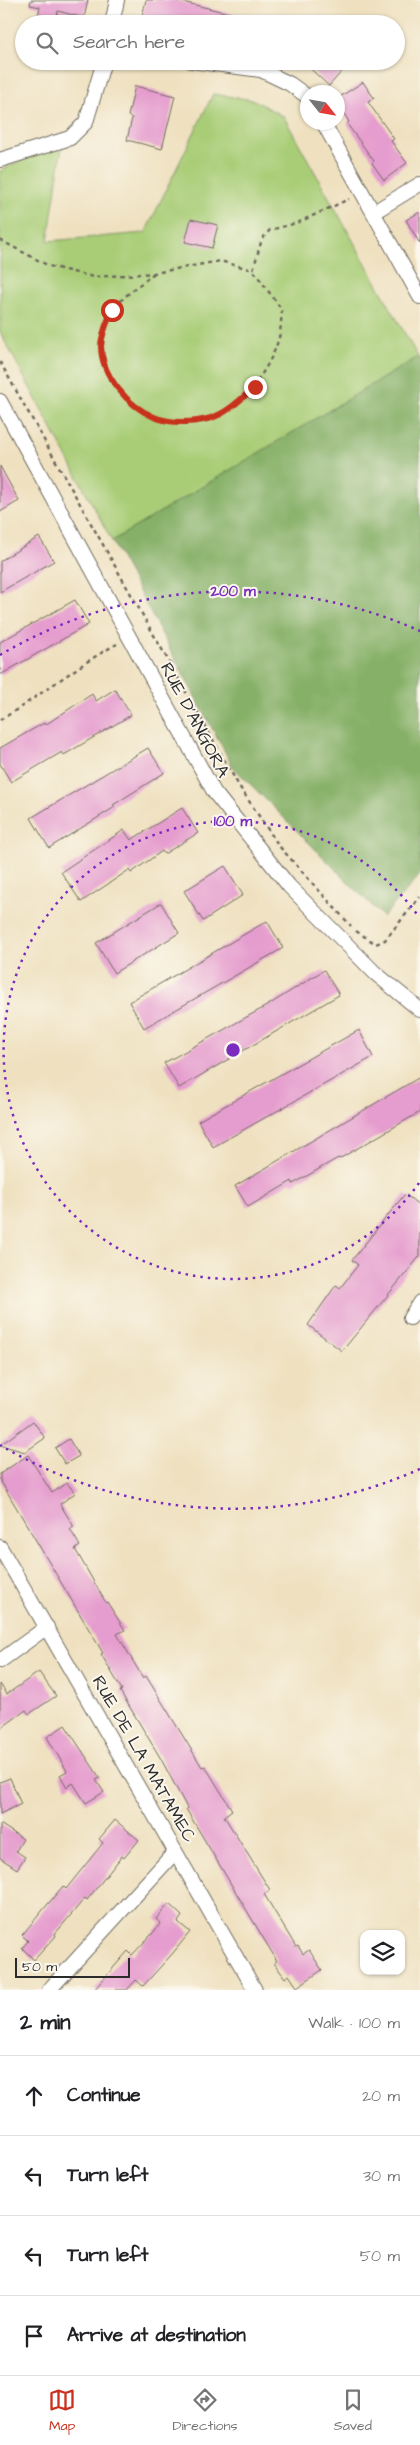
<!DOCTYPE html>
<meta charset="utf-8">
<style>
body{margin:0;font-family:"Architects Daughter",sans-serif;background:#f6f6f6;color:#202124}
.controls{position:absolute;right:15px;bottom:15px;display:grid;overflow:hidden;border-radius:10px;box-shadow:0 1px 4px #0004}
.controls button{width:45px;height:45px;display:grid;place-items:center;padding:0;border:0;border-bottom:1px solid #e0e0e0;background:#fff;color:#202124;font:25px sans-serif}
.compass{position:absolute;left:300px;top:85px;width:45px;height:45px;border-radius:50%;background:#fff;box-shadow:0 1px 4px #0004;rotate:121deg}
.scale{position:absolute;left:15px;bottom:12px;width:115px;box-sizing:border-box;padding-left:5px;border:2px solid #2b2b2b;border-top:0;font-size:14px;line-height:18px;white-space:nowrap;color:#2b2b2b;-webkit-text-stroke:4px #fbf7ec;paint-order:stroke}
.stop{position:absolute;width:15px;height:15px;margin:-11px;border:4px solid #c8321e;border-radius:50%;background:#fff}
.stop.end{background:#c8321e;border-color:#fff;box-shadow:0 1px 5px #0008}
.list{margin:0;padding:0;list-style:none}
h2{display:flex;justify-content:space-between;align-items:center;height:65px;margin:0;padding:0 20px;font-size:21px}
h2 small{font-size:16px;font-weight:400;color:#757577}
.list li{display:grid;grid-template-columns:32px 1fr auto;gap:15px;align-items:center;box-sizing:border-box;height:80px;padding:0 20px;border-top:1px solid #e0e0e0}
.list b{display:block;font-size:19px;white-space:nowrap}
.list em{font-size:16px;font-style:normal;color:#757577}
.icon{flex:none;width:28px;height:28px;fill:none;stroke:currentColor;stroke-width:2;stroke-linecap:round;stroke-linejoin:round}
.map{position:relative;flex:none;width:420px;height:1990px;overflow:hidden}
.search{position:absolute;background:#fff;box-shadow:0 1px 4px #0004;left:15px;right:15px;top:15px;height:55px;display:flex;align-items:center;gap:12px;box-sizing:border-box;padding:0 18px;border-radius:28px;color:#757577;font-size:19px}
.sheet{height:385px;background:#fff}
nav{display:flex;justify-content:space-around;align-items:center;box-sizing:border-box;height:70px;border-top:1px solid #e0e0e0;background:#fff;font-size:14px;color:#757577}
nav a{display:grid;justify-items:center;gap:2px}
nav .on{color:#c8321e}
.map>svg:first-child{display:block}
.green{fill:#a9cd77;stroke:#6a7c51}
.forest{fill:#86b068;stroke:#586e4a}
.building{fill:#e59cce}
.lines{fill:none;stroke-linecap:round;stroke-linejoin:round}
.minor-casing{stroke:#706b5f;stroke-width:16}
.path{stroke:#706b5f;stroke-width:2.5;stroke-dasharray:4 4;stroke-linecap:butt}
.minor{stroke:#fff;stroke-width:14}
.route{stroke:#c8321e;stroke-width:6}
.ring{fill:none;stroke:#7b2cbf;stroke-width:2.5;stroke-dasharray:2.5 5}
.labels{text-anchor:middle;dominant-baseline:central;stroke-width:4;stroke-linejoin:round;paint-order:stroke}
.street-label{font-size:18px;fill:#2b2b2b;stroke:#fbf7ec}
.centre{fill:#7b2cbf;stroke:#fbf7ec;stroke-width:2.5}
.ring-label{font-size:15px;text-anchor:middle;font-weight:bold;fill:#7b2cbf;stroke:#fbf7ec;stroke-width:4;stroke-linejoin:round;paint-order:stroke}
</style>
<div class="map">
<svg width="420" height="1990" viewBox="0 0 420 1990">
<rect width="100%" height="100%" fill="#fbf7ec"/>
<filter id="ink" filterUnits="userSpaceOnUse"><feTurbulence type="fractalNoise" baseFrequency=".02" numOctaves="2"/><feDisplacementMap in="SourceGraphic" scale="10" xChannelSelector="R" yChannelSelector="G"/><feConvolveMatrix kernelMatrix="1 2 1 2 8 2 1 2 1" color-interpolation-filters="sRGB"/></filter>
<filter id="wash" filterUnits="userSpaceOnUse"><feTurbulence type="fractalNoise" baseFrequency=".0096" numOctaves="4" result="noise"/><feDisplacementMap in="SourceGraphic" scale="20" xChannelSelector="R" yChannelSelector="G"/><feGaussianBlur stdDeviation="1.12" result="paint"/><feColorMatrix in="noise" values="0 0 0 0 0 0 0 0 0 0 0 0 0 0 0 0 0 1.4 0 .05"/><feComposite in="paint" operator="in"/></filter>
<g filter="url(#wash)">
<rect width="100%" height="100%" fill="#efe1c0"/>
<polygon class="green" points="213,94 254,100 284,117 418,357 112,541 0,332 0,171 63,140 48,241 145,233"/>
<polygon class="forest" points="418,357 420,360 420,875 383,917 233,767 112,541"/>
<g id="blocks">
<g class="building">
<polygon points="31,0 88,0 84,18 58,11 55,24 36,24 40,7 30,5"/>
<polygon points="146,0 174,0 254,19 254,24 140,24"/>
<polygon points="302,61 351,61 329,86"/>
<polygon points="363,82 374,98 368,102 394,139 391,141 407,163 384,180 372,163 374,161 347,124 349,122 338,103 338,98"/>
<polygon points="135,86 175,96 162,149 127,140 132,118 128,116"/>
<polygon points="420,212 420,244 406,220"/>
<polygon points="191,219 218,225 212,248 185,242"/>
<polygon points="0,466 19,501 0,512"/>
<polygon points="39,537 54,561 0,592 0,561"/>
<polygon points="75,600 89,624 0,675 0,642"/>
<polygon points="115,689 131,715 64,755 62,752 11,782 0,764 0,748 44,723 45,725 92,694 96,701"/>
<polygon points="148,748 164,773 113,805 115,807 49,848 31,818"/>
<polygon points="182,808 198,833 164,854 162,851 131,873 129,870 81,902 61,872 124,830 131,840"/>
<polygon points="225,866 243,895 203,921 184,891"/>
<polygon points="161,903 179,933 114,973 96,943"/>
<polygon points="267,921 283,948 144,1028 129,1002"/>
<polygon points="324,970 339,995 179,1088 164,1063 270,1004"/>
<polygon points="359,1030 373,1057 213,1147 198,1121"/>
<polygon points="420,1077 420,1112 339,1159 338,1158 293,1184 292,1181 248,1207 235,1186"/>
<polygon points="405,1194 420,1206 420,1256 342,1351 308,1325 336,1285 340,1288 358,1265 352,1260"/>
<polygon points="33,1421 45,1438 25,1452 0,1445"/>
<polygon points="69,1439 79,1456 65,1464 55,1448"/>
<polygon points="28,1455 52,1493 67,1483 75,1493 60,1504 74,1527 70,1529 80,1546 75,1549 106,1603 107,1602 125,1630 117,1634 143,1678 146,1676 202,1767 205,1766 232,1810 224,1816 270,1890 264,1894 296,1947 298,1946 303,1954 309,1950 322,1970 297,1987 289,1975 285,1978 274,1963 277,1961 186,1809 187,1808 161,1759 120,1691 122,1690 101,1654 103,1653 0,1480 0,1474"/>
<polygon points="39,1672 56,1696 29,1714 26,1710 0,1729 0,1684 7,1694"/>
<polygon points="65,1725 100,1778 96,1780 104,1792 86,1803 73,1783 67,1787 60,1775 67,1771 47,1737"/>
<polygon points="10,1778 21,1804 0,1814 0,1782"/>
<polygon points="115,1820 139,1840 124,1858 122,1856 87,1900 85,1898 55,1934 56,1936 34,1960 22,1948 28,1941 22,1935 63,1886 66,1889 103,1843 99,1839"/>
<polygon points="0,1824 23,1839 16,1851 25,1857 17,1869 0,1858"/>
<polygon points="169,1904 182,1916 178,1922 190,1932 173,1953 143,1986 136,1980 127,1990 94,1990 128,1951 132,1955 151,1935 161,1923 156,1919"/>
</g>
</g>
</g>
<g filter="url(#ink)">
<use href="#blocks" fill-opacity="0" stroke="#706b5f" stroke-width="1"/>
<g class="lines">
<defs>
<g id="minor">
<polyline points="112,24 117,0"/>
<polyline points="191,61 261,70 290,84 308,97"/>
<polyline points="323,122 420,297"/>
<polyline points="0,160 70,138 86,122 104,61"/>
<polyline points="374,212 420,184"/>
<polyline points="0,401 214,792 289,886 375,973 420,1010"/>
<polyline points="410,1318 420,1302"/>
<polyline points="0,1547 255,1990"/>
<polyline points="0,1661 47,1627"/>
<polyline points="49,1990 175,1852"/>
</g>
</defs>
<use href="#minor" class="minor-casing"/>
<g class="path">
<polyline points="0,240 49,266 93,277 154,273 220,261 253,270 262,239 270,230 297,223 349,199"/>
<path d="M154 273C143 283 119 299 112 311 81 365 132 424 188 423 230 422 266 378 278 341 281 332 281 320 282 310L253 270"/>
<polyline points="0,362 239,786 279,846 351,926"/>
<path d="M0 720C40 696 76 666 117 644"/>
<polyline points="356,931 376,944 385,940 420,897"/>
</g>
<use href="#minor" class="minor"/>
</g>
</g>
<g class="lines" filter="url(#ink)">
<path class="route" d="M112 310C108 321 101 335 101 346 101 375 128 406 154 417 171 424 194 423 211 418 228 413 242 398 255 387"/>
</g>
<g class="ring">
<path d="M419 1183A229 229 0 1 1 419 917"/>
<path d="M420 1469A459 459 0 0 1 0 1445M0 655A459 459 0 0 1 420 631"/>
</g>
<g class="labels">
<g class="street-label">
<text transform="translate(195 720) rotate(62)">RUE D'ANGORA</text>
<text transform="translate(144 1759) rotate(60)">RUE DE LA MATAMEC</text>
</g>
</g>
<circle cx="233" cy="1050" r="8" class="centre"/>
<g class="ring-label">
<text x="233" y="596">200 m</text>
<text x="233" y="826">100 m</text>
</g>
</svg>
<div class="controls">
<button><svg class="icon" aria-label="layers" viewBox="0 0 24 24"><path d="M12 4l9 5-9 5-9-5zM3 14l9 5 9-5"/></svg></button>
</div>
<svg class="compass" viewBox="-18 -18 36 36"><path d="M0-13l5 13h-10z" fill="#e53935"/><path d="M0 13l5-13h-10z" fill="#757577"/></svg>
<div class="scale">50 m</div>
<div class="stop" style="left:112px;top:310px"></div>
<div class="stop end" style="left:255px;top:387px"></div>
<div class="search"><svg class="icon" aria-label="search" viewBox="0 0 24 24"><circle cx="10" cy="10" r="6"/><path d="M15 15l6 6"/></svg>Search here</div>
</div>
<section class="sheet">
<h2>2 min<small>Walk · 100 m</small></h2>
<ul class="list">
<li><svg class="icon" aria-label="ahead" viewBox="0 0 24 24"><path d="M12 20V5M6 11l6-6 6 6"/></svg><div><b>Continue</b></div><em>20 m</em></li>
<li><svg class="icon" aria-label="left" viewBox="0 0 24 24"><path d="M17 20v-9H6M10 6l-5 5 5 5"/></svg><div><b>Turn left</b></div><em>30 m</em></li>
<li><svg class="icon" aria-label="left" viewBox="0 0 24 24"><path d="M17 20v-9H6M10 6l-5 5 5 5"/></svg><div><b>Turn left</b></div><em>50 m</em></li>
<li><svg class="icon" aria-label="arrive" viewBox="0 0 24 24"><path d="M6 21V4h12l-3 4 3 4H6"/></svg><div><b>Arrive at destination</b></div></li>
</ul>
</section>
<nav>
<a class="on"><svg class="icon" aria-label="map" viewBox="0 0 24 24"><path d="M3 6l6-2 6 2 6-2v14l-6 2-6-2-6 2zM9 4v14M15 6v14"/></svg>Map</a>
<a><svg class="icon" aria-label="directions" viewBox="0 0 24 24"><path d="M12 3l9 9-9 9-9-9zM9 14v-3h6M13 9l2 2-2 2"/></svg>Directions</a>
<a><svg class="icon" aria-label="saved" viewBox="0 0 24 24"><path d="M7 4h10v16l-5-4-5 4z"/></svg>Saved</a>
</nav>
